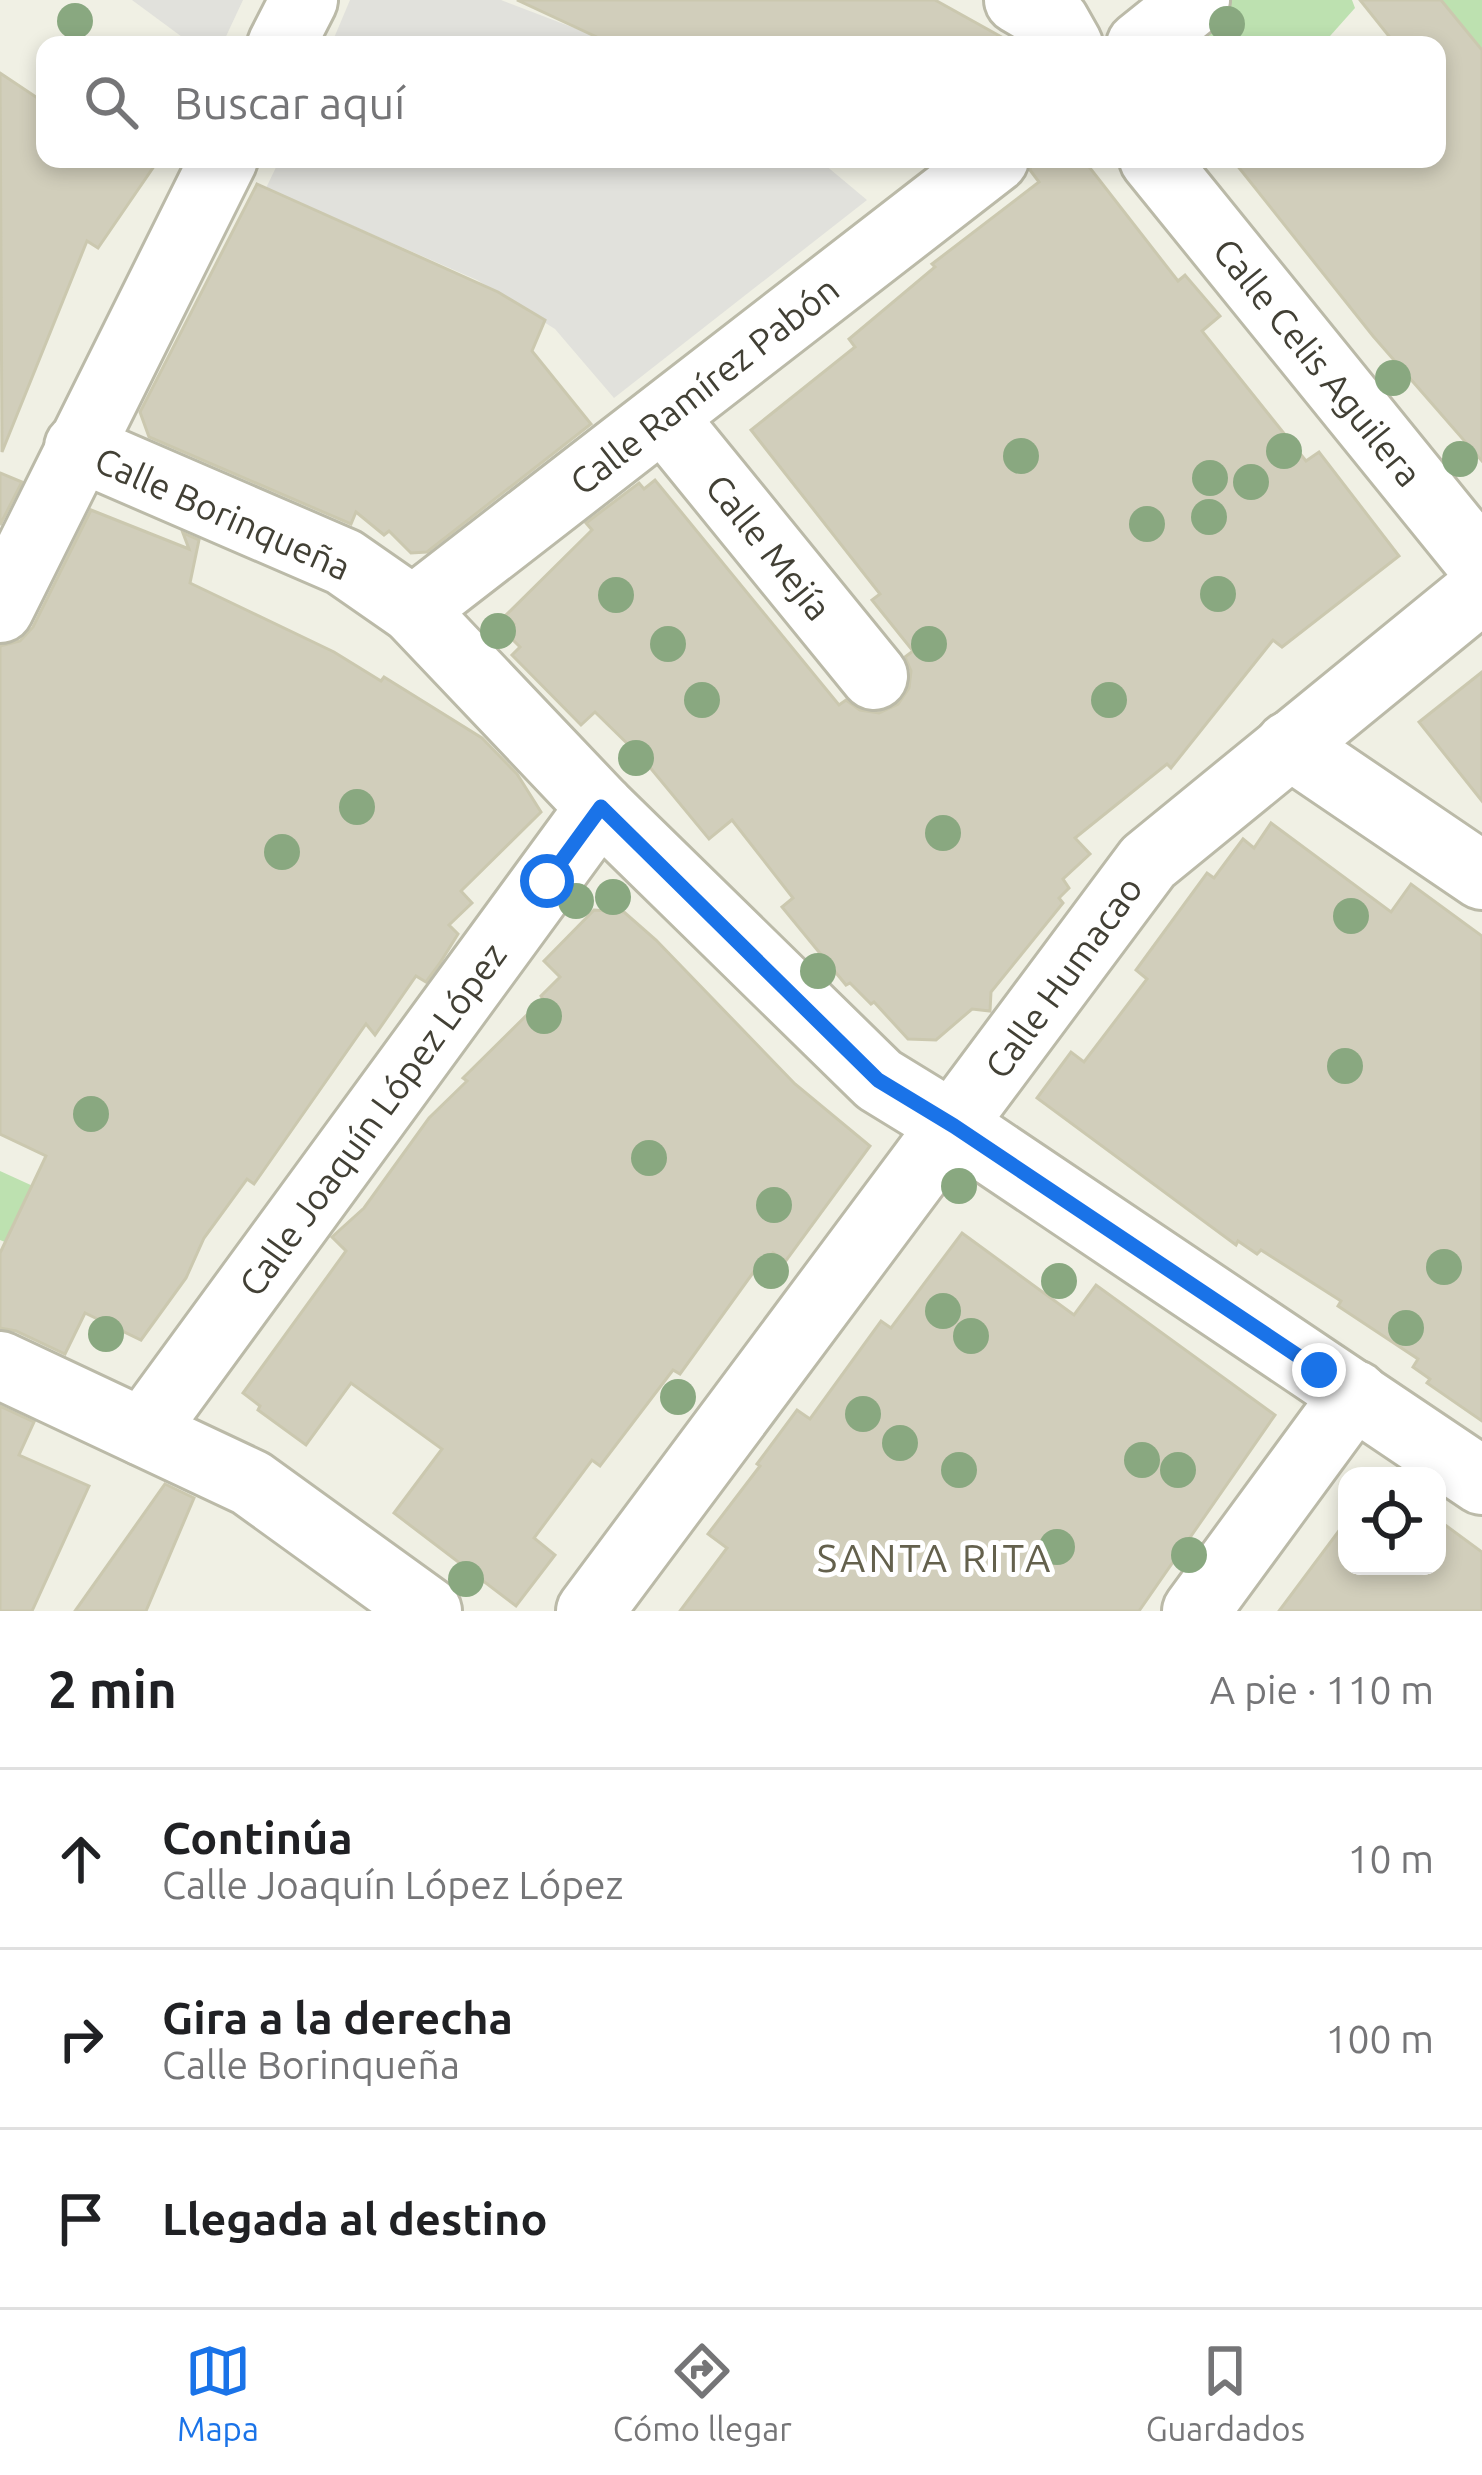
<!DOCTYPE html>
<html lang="es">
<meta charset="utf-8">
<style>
body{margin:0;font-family:Ubuntu,sans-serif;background:#f2f2f2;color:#202124}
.controls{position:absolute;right:36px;bottom:36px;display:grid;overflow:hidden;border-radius:24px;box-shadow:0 6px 18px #0003}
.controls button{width:108px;height:108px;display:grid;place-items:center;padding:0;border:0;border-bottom:3px solid #e0e0e0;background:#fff;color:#202124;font:60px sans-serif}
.stop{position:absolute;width:36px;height:36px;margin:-27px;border:9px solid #1a73e8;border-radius:50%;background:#fff}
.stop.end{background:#1a73e8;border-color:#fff;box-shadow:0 3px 12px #0008}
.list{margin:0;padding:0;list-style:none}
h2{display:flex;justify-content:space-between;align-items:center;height:156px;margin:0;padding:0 48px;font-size:51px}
h2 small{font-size:39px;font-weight:400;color:#757577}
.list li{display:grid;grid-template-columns:78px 1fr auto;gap:36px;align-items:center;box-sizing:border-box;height:180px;padding:0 48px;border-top:3px solid #e0e0e0}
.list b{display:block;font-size:45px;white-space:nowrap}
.list p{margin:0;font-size:39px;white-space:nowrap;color:#757577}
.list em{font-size:39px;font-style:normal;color:#757577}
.icon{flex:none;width:66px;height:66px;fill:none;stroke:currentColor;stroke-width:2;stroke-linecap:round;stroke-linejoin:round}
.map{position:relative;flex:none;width:1482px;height:1611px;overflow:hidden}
.search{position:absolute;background:#fff;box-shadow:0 6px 18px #0003;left:36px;right:36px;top:36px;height:132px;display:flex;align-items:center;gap:30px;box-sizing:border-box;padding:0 42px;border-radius:24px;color:#757577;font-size:45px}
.sheet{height:696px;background:#fff}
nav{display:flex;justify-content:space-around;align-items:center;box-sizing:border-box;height:168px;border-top:3px solid #e0e0e0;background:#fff;font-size:33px;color:#757577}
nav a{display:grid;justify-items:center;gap:6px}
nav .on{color:#1a73e8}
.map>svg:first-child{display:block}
.green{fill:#bde1b0}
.parking{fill:#e1e1dc}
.building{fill:#d1cebb;stroke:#cbc8af;stroke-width:3}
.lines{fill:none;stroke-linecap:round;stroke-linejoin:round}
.street-casing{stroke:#bbbaa8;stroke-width:72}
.street{stroke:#fff;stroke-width:66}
.tree{fill:#89a880}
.route{stroke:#1a73e8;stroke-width:15}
.labels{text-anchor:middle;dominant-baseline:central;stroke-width:10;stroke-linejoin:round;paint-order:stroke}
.street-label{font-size:36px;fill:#424035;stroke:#fff}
.neighbourhood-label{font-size:39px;letter-spacing:3px;fill:#64614d;stroke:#fff}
</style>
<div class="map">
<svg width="1482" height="1611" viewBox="0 0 1482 1611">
<rect width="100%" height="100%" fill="#f0f0e4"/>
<g class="green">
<polygon points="1230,0 1352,0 1355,8 1322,45 1173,45"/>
<polygon points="1441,0 1482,0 1482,80"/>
<polygon points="0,1171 57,1197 15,1221 5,1242 0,1240"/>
</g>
<g class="parking">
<polygon points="132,0 243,0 222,45 193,45"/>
<polygon points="350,0 501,0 619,45 331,45"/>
<polygon points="280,159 818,159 867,200 614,398 555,329 477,280 266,188"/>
</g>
<g class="building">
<polygon points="517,0 935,0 1016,45 614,45"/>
<polygon points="1360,0 1441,0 1482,50 1482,461 1373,336 1232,159 1437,159 1437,45 1396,45"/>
<polygon points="0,73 45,103 45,159 159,159 98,248 87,241 2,452"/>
<polygon points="1032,159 1083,159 1178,281 1185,275 1220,316 1202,331 1306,461 1319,452 1399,556 1282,647 1273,640 1171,768 1167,764 1075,838 1090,854 1063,879 1069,888 1059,898 1063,903 991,992 990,1011 972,1009 936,1040 908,1039 874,1002 871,1004 850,983 846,985 782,907 793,898 732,820 709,839 643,759 595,712 581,725 512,655 520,647 505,632 514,624 505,616 592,530 586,523 639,483 644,489 655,480 839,705 846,700 860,710 879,713 898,704 909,688 911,671 905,657 913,651 872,600 880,594 751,430 855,347 849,339 935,267 932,264 1039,182 1030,170"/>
<polygon points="257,184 498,292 545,320 532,351 591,424 427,552 411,553 389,531 384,535 356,512 351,524 149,437 140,412"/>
<polygon points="0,473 22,482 0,525"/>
<polygon points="91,510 189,549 183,533 199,540 190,583 334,652 381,681 384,677 482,738 517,774 541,812 461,891 472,903 449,925 458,934 440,963 426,982 416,976 375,1035 366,1024 254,1184 247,1179 204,1238 186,1278 141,1340 85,1313 65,1354 16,1331 0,1328 0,1253 46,1156 0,1134 0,646 20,641 33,627"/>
<polygon points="1482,672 1482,801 1419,722"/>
<polygon points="1271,823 1391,912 1411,884 1482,936 1482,1421 1427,1383 1430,1379 1413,1367 1418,1359 1338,1306 1341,1301 1261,1250 1257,1254 1238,1241 1236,1245 1037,1098 1071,1052 1084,1062 1147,979 1136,970 1207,873 1214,878 1243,839 1254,848"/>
<polygon points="594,910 624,912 656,940 795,1084 870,1146 785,1262 773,1253 759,1273 755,1270 680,1374 673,1370 600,1466 592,1460 534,1538 555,1555 516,1606 394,1513 442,1449 351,1383 306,1445 258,1410 260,1406 243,1393 346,1251 332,1237 364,1208 429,1118 467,1081 463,1078 543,999 541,996 560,977 544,961"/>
<polygon points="962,1233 1074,1315 1096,1285 1275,1415 1139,1611 680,1611 727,1548 708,1534 760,1466 757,1464 797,1410 810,1419 881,1321 891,1328"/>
<polygon points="0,1406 34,1422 19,1455 89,1486 32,1611 0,1611"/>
<polygon points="165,1484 194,1498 146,1611 75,1611"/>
<polygon points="1437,1519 1482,1552 1482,1611 1279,1611 1347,1520 1347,1566 1437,1566"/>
</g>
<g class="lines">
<defs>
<g id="street">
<polyline points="1018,0 1056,22 1069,45"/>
<polyline points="281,45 304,0"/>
<polyline points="1140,45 1196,0"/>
<polyline points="1153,159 1482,565"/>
<polyline points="664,418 874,676"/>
<polyline points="78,447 344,562 413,610 600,807 879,1080 954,1126 1482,1481"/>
<polyline points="0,609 224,159"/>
<polyline points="413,610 995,159"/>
<polyline points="1289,745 1482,876"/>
<polyline points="0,1365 251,1483 428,1611"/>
<polyline points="143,1432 600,807"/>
<polyline points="590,1611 1148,862 1482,589"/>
<polyline points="1196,1611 1355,1394"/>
</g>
</defs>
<use href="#street" class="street-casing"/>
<use href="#street" class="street"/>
</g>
<g class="tree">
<circle cx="75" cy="21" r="18"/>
<circle cx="1227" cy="24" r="18"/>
<circle cx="1393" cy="378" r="18"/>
<circle cx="1284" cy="451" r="18"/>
<circle cx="1021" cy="456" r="18"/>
<circle cx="1460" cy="459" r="18"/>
<circle cx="1210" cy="478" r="18"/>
<circle cx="1251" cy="482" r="18"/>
<circle cx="1209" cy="517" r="18"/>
<circle cx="1147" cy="524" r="18"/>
<circle cx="1218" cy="594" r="18"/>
<circle cx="616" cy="595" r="18"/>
<circle cx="498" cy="631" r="18"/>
<circle cx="668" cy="644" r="18"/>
<circle cx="929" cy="644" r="18"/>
<circle cx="702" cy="700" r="18"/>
<circle cx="1109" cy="700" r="18"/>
<circle cx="636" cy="758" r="18"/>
<circle cx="357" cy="807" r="18"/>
<circle cx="943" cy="833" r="18"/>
<circle cx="282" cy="852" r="18"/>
<circle cx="613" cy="897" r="18"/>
<circle cx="576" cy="901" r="18"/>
<circle cx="1351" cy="916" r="18"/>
<circle cx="818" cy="971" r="18"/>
<circle cx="544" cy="1016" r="18"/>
<circle cx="1345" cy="1066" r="18"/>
<circle cx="91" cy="1114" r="18"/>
<circle cx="649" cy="1158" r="18"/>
<circle cx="959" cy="1186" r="18"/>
<circle cx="774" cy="1205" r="18"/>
<circle cx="1444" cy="1267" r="18"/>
<circle cx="771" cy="1271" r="18"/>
<circle cx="1059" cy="1281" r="18"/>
<circle cx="943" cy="1311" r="18"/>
<circle cx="1406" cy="1328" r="18"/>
<circle cx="106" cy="1334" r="18"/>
<circle cx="971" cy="1336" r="18"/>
<circle cx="678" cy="1397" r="18"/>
<circle cx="863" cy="1414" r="18"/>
<circle cx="900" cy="1443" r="18"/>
<circle cx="1142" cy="1460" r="18"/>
<circle cx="959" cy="1470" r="18"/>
<circle cx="1178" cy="1470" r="18"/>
<circle cx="1057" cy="1547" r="18"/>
<circle cx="1189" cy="1555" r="18"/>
<circle cx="466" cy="1579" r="18"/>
</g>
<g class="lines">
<polyline class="route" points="547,881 601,807 878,1080 954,1126 1319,1370"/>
</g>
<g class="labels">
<g class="street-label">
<text transform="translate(1318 362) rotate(51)">Calle Celis Aguilera</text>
<text transform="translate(704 385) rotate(-38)">Calle Ramírez Pabón</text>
<text transform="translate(223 513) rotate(24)">Calle Borinqueña</text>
<text transform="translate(769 547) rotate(51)">Calle Mejía</text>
<text transform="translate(1063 977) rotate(-54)">Calle Humacao</text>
<text transform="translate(372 1119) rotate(-54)">Calle Joaquín López López</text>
</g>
<g class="neighbourhood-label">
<text x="935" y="1557">SANTA RITA</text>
</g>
</g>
</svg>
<div class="controls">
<button><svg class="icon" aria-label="locate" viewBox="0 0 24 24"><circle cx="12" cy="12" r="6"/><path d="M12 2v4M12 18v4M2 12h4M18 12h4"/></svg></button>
</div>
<div class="stop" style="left:547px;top:881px"></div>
<div class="stop end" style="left:1319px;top:1370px"></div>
<div class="search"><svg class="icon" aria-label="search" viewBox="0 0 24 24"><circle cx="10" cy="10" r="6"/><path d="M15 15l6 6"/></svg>Buscar aquí</div>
</div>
<section class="sheet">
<h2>2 min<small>A pie · 110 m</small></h2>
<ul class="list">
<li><svg class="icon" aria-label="ahead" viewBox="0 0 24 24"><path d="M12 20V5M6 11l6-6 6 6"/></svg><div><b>Continúa</b><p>Calle Joaquín López López</p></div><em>10 m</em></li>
<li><svg class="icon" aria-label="right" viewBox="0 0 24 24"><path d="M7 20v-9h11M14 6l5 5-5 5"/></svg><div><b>Gira a la derecha</b><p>Calle Borinqueña</p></div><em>100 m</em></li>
<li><svg class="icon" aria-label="arrive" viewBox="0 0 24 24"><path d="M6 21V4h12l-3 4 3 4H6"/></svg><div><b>Llegada al destino</b></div></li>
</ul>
</section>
<nav>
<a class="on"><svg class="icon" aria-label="map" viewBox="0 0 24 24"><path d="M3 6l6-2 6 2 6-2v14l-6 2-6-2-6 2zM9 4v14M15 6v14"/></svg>Mapa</a>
<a><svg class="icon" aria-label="directions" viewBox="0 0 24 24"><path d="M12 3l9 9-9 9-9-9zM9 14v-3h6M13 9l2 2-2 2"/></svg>Cómo llegar</a>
<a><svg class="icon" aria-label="saved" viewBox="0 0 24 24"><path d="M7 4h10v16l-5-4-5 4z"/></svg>Guardados</a>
</nav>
